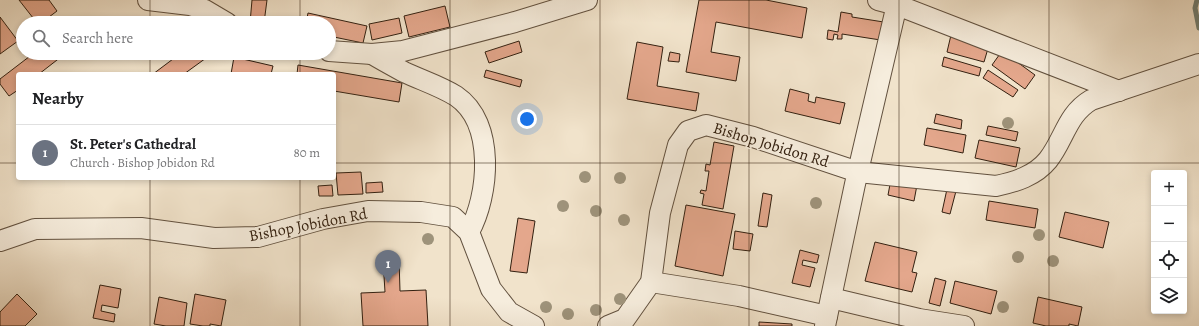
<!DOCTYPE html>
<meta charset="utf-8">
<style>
body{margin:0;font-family:Alegreya,serif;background:#f6f6f6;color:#202124}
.controls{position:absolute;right:12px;bottom:12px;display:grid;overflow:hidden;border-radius:4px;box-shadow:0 2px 6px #0003}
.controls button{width:36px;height:36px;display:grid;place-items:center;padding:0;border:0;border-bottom:1px solid #e0e0e0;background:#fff;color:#202124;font:20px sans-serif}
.you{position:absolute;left:527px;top:119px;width:14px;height:14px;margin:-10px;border:3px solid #fff;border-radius:50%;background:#1a73e8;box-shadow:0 0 0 6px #1a73e833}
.badge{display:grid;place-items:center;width:26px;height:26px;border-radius:50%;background:#8f2418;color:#fff;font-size:13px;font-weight:700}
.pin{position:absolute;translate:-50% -33px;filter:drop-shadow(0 1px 2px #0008)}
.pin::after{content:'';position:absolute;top:21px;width:14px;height:12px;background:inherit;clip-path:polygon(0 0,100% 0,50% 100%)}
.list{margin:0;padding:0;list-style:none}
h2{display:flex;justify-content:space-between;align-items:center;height:52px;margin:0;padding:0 16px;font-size:17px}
h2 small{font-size:13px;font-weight:400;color:#757577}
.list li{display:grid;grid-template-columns:26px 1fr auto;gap:12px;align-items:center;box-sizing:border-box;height:56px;padding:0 16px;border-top:1px solid #e0e0e0}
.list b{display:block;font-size:15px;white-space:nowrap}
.list p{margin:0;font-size:13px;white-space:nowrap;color:#757577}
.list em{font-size:13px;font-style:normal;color:#757577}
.icon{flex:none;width:22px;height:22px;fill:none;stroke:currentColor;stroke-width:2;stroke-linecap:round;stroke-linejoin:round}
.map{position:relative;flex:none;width:1199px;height:326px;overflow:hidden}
.search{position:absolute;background:#fff;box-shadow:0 2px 6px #0003;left:16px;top:16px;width:320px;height:44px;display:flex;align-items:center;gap:10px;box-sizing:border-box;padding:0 14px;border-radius:22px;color:#757577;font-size:15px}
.panel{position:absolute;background:#fff;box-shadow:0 2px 6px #0003;left:16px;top:72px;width:320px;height:108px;border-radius:4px}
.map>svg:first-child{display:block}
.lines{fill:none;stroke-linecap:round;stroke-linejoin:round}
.stream{stroke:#717f74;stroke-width:5}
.building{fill:#e4a78c;stroke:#332010}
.street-casing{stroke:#62513f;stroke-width:22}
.street{stroke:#f6eddd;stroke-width:20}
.tree{fill:#9e937b}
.grid{fill:none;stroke:#332010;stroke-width:1;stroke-opacity:0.55}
.labels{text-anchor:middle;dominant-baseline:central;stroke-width:3;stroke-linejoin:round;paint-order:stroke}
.street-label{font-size:16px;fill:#332010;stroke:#f6eddd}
</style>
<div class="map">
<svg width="1199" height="326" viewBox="0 0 1199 326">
<rect width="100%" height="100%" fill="#f1e3cb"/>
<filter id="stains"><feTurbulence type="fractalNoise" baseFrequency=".005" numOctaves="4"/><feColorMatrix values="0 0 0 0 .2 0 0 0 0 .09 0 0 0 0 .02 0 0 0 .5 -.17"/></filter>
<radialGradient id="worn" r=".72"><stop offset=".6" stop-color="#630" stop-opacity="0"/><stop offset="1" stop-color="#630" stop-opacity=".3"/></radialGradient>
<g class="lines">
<polyline class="stream" points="1197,0 1195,8 1199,28"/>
</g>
<g class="building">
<polygon points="19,0 49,0 57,11 41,23 37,23"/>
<polygon points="252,0 267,0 264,23 250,23"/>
<polygon points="699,0 766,0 807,8 802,38 716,22 711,52 740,57 736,81 686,72"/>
<polygon points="445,6 450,27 409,37 404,16"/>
<polygon points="841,12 852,14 852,17 890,23 887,41 842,34 842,39 837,39 838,35 834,34 833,40 827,39 828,30 838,32"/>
<polygon points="308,13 367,26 363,43 329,36 329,23 306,23"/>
<polygon points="0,17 18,41 0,54"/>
<polygon points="399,18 402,33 372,40 369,24"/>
<polygon points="951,35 989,45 984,62 947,52"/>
<polygon points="519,41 522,52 489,63 485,52"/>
<polygon points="637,42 663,47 657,86 699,93 696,111 627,99"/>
<polygon points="1002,51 1035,75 1025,89 992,65"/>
<polygon points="670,52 680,54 679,62 668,61"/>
<polygon points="34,53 66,53 39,74 18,74 18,90 9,96 0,84 0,79"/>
<polygon points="181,53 213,53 184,74 153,74"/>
<polygon points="234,57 273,66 271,74 231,74"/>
<polygon points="944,57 981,68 979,76 942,66"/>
<polygon points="298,65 402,83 399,102 334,91 334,74 297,74"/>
<polygon points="486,70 522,80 520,87 484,77"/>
<polygon points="988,70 1018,90 1013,97 983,78"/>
<polygon points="790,89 809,94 808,101 815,103 816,97 845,103 840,124 785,111"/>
<polygon points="936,114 962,120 961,129 934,123"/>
<polygon points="988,126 1018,132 1016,141 986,135"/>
<polygon points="927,128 966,135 963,153 924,145"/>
<polygon points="979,140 1020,148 1016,167 975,158"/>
<polygon points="714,142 734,146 723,209 702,205 704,194 700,193 701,190 706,191 709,171 705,171 706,164 710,165"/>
<polygon points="361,172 363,194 338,195 336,173"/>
<polygon points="891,179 917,185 914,201 888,195"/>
<polygon points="382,182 383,192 366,193 366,183"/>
<polygon points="332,185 333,196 319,196 318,186"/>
<polygon points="947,189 956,191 950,214 942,212"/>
<polygon points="763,193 772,195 767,227 758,226"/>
<polygon points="989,201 1038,209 1035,228 986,220"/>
<polygon points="686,205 735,214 723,276 675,266"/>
<polygon points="1065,212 1109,222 1103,248 1059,237"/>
<polygon points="518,218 535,221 527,273 510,271"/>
<polygon points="735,231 753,234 750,251 733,249"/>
<polygon points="875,242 917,252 912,272 917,273 912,292 865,281"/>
<polygon points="800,250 819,255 817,263 803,260 802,265 815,268 810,287 792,283"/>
<polygon points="399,259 400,291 426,290 428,326 363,326 361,293 385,292 383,260"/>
<polygon points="935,278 946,281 940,306 929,303"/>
<polygon points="955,281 997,291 991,314 950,303"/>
<polygon points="100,285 121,289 118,308 102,305 101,311 115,314 114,322 93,318"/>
<polygon points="17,294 37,314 25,326 0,326 0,312"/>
<polygon points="195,294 226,300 221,326 210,324 210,326 203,326 190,324"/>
<polygon points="159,297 187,303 184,326 166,326 154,324"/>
<polygon points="1038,297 1082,307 1078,326 1069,324 1069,326 1046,326 1033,323"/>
<polygon points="759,322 792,324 792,326 759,326"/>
</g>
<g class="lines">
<defs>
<g id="street">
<polyline points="148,0 190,5 205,10 227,23"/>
<polyline points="878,0 897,5 1119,91"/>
<polyline points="329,51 372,54 403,51 515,22 587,0"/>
<path d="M372 54C382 60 393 66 404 72 421 80 440 86 456 96 496 123 489 196 469 232"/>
<polyline points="0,241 35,229 141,228 214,238 258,237 323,219 368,211 421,212 453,217 469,232 491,289 509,312 534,326"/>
<polyline points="651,282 739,296 827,316"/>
<polyline points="831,298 919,319 964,326"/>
<path d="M608 326 625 319 651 282 660 213 678 145 688 131 706 125 753 137 858 172 996 186C1015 182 1035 176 1048 160 1064 140 1067 114 1091 100L1199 64"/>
<polyline points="825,326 855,184 898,0"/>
</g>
</defs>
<use href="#street" class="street-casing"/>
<use href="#street" class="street"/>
</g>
<g class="tree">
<circle cx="1008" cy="123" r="6"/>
<circle cx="585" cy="177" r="6"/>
<circle cx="620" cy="178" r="6"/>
<circle cx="816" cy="203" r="6"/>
<circle cx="563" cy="206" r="6"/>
<circle cx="596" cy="211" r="6"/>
<circle cx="624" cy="220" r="6"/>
<circle cx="1039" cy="235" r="6"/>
<circle cx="428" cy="239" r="6"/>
<circle cx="1018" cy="257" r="6"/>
<circle cx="1053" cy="261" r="6"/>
<circle cx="620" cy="299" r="6"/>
<circle cx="546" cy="307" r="6"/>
<circle cx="1003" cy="307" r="6"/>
<circle cx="596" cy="310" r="6"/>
<circle cx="568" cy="314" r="6"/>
</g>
<path class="grid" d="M150 0V23M300 0V23M450 0V326M600 0V326M749 0V326M899 0V326M1049 0V326M150 53V74M300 53V74M0 163H18M334 163H1199M150 178V326M300 178V326"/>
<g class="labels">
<g class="street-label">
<text transform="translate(771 145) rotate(17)">Bishop Jobidon Rd</text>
<text transform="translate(308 225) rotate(-11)">Bishop Jobidon Rd</text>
</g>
</g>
<rect width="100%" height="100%" filter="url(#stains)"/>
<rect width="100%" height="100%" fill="url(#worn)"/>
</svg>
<div class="controls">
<button>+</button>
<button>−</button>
<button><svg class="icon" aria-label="locate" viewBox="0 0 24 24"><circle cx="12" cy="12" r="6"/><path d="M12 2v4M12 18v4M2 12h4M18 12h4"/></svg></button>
<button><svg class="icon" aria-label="layers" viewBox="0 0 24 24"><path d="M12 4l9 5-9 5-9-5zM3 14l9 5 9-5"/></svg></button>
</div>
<div class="you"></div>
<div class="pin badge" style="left:388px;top:283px;background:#6b7280">1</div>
<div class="search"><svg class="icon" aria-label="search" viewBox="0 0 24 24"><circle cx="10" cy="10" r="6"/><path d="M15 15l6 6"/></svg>Search here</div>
<section class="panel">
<h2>Nearby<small></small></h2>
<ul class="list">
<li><span class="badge" style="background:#6b7280">1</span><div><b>St. Peter's Cathedral</b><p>Church · Bishop Jobidon Rd</p></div><em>80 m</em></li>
</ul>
</section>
</div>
